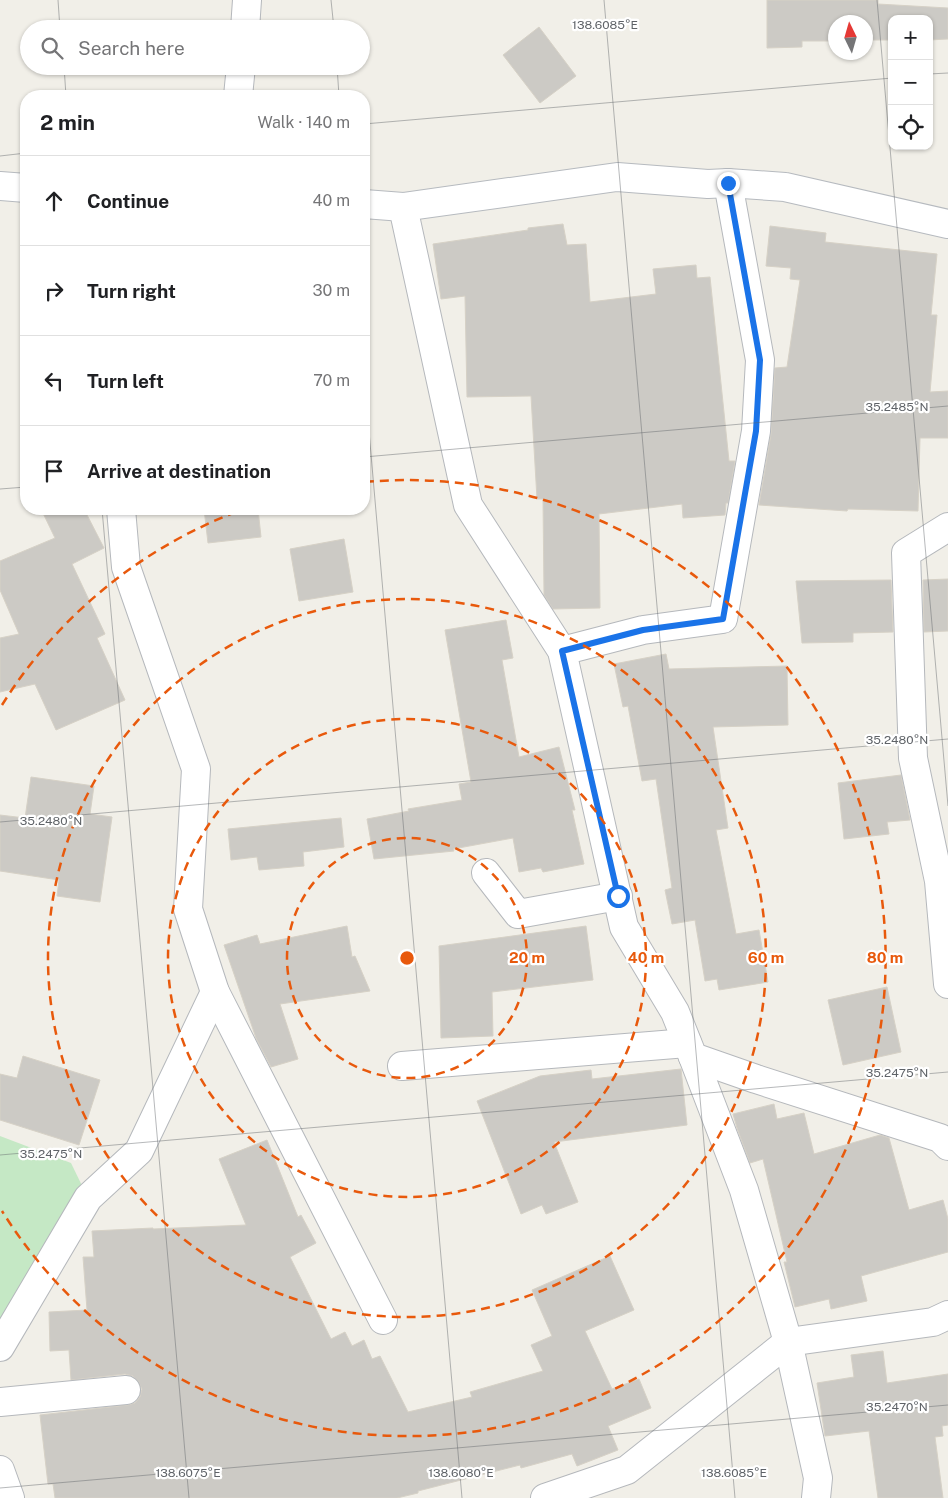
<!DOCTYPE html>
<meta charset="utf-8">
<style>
body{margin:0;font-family:"Public Sans",sans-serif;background:#f2f2f2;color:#202124}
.controls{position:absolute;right:15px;top:15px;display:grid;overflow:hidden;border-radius:10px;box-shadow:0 1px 4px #0004}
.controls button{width:45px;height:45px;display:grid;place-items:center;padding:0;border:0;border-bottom:1px solid #e0e0e0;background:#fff;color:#202124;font:25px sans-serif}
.compass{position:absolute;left:828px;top:15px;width:45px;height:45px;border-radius:50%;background:#fff;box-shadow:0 1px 4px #0004;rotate:355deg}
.stop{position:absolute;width:15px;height:15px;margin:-11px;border:4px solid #1a73e8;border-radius:50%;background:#fff}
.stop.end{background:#1a73e8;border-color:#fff;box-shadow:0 1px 5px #0008}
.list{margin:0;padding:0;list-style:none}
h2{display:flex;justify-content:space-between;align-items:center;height:65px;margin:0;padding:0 20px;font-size:21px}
h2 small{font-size:16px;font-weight:400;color:#757577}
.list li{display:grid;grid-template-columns:32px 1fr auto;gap:15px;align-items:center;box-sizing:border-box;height:90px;padding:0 20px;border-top:1px solid #e0e0e0}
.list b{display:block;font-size:19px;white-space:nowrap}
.list em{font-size:16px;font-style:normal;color:#757577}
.icon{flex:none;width:28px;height:28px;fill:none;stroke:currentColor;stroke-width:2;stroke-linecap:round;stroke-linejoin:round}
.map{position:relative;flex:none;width:948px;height:1498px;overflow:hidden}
.search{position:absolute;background:#fff;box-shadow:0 1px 4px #0004;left:20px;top:20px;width:350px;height:55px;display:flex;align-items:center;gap:12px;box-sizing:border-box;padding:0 18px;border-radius:28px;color:#757577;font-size:19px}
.panel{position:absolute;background:#fff;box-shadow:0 1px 4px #0004;left:20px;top:90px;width:350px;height:425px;border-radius:20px}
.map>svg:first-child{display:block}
.green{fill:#c5e8c5}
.building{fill:#cccac5;stroke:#d6d1c6}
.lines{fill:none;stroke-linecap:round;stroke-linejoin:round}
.street-casing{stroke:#b5b8bc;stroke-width:30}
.secondary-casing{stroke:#b6babf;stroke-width:30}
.street{stroke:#fff;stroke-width:28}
.secondary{stroke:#fff;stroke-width:28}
.route{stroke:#1a73e8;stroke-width:6}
.ticks{fill:none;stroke:#5f6368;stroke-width:1;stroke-opacity:0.45}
.ring{fill:none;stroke:#e8590c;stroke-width:2.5;stroke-dasharray:9 6}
.ticks-label{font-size:12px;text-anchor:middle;fill:#5f6368;stroke:#fff;stroke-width:4.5;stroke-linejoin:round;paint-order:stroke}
.centre{fill:#e8590c;stroke:#fff;stroke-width:2.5}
.ring-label{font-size:15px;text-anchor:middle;font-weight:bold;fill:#e8590c;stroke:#fff;stroke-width:4.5;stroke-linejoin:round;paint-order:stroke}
</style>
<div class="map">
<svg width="948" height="1498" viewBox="0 0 948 1498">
<rect width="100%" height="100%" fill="#f1efe8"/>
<polygon class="green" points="0,1136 71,1163 88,1198 0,1350"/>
<g class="building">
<polygon points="767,0 878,0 878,4 948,8 948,39 929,40 929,19 892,19 892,40 866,40 866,22 836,22 836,41 802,41 802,47 767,48"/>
<polygon points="539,27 576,76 540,103 503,55"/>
<polygon points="563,224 567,245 586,244 590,302 656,294 653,269 696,265 697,278 710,277 729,461 735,461 728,503 726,503 725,515 683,518 682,504 599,514 600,608 553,609 544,595 543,499 537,499 531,396 467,397 465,296 441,299 433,244 528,230 528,228"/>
<polygon points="770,226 826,233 825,242 937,254 931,315 937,315 930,392 948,391 948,438 920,438 918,511 848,509 847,511 759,505 771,434 775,368 787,367 800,280 790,279 791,268 766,266"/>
<polygon points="41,509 84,509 104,548 72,564 105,634 97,638 125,700 56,730 35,684 0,692 0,638 19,634 0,590 0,561 55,538"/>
<polygon points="204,509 258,509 261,537 208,543"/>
<polygon points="344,539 353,592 299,601 290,549"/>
<polygon points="948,579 948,631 924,632 923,580"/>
<polygon points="891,580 893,632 853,633 853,642 802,643 796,581"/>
<polygon points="506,620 513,658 502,660 519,757 559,747 575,810 572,810 584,864 543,872 541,868 519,872 513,838 453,849 454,851 374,859 367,819 409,811 408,809 462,800 459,784 471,782 445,630"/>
<polygon points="666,654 669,669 787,666 788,725 713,727 728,828 716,830 736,934 759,930 768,982 719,990 717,979 705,981 695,920 672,924 665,890 672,888 656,779 642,781 628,706 623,707 614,664"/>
<polygon points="901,775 910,820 887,822 889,834 844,839 838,783"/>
<polygon points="31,777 94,786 90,814 112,817 100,902 57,896 59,880 0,871 0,815 25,818"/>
<polygon points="341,818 344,847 303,852 304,866 259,870 257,857 231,860 228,829"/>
<polygon points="347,926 352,957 355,956 370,991 280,1004 298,1059 271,1067 256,1038 224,945 257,935 260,944"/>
<polygon points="586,926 593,980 492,992 493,1036 441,1038 439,946"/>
<polygon points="887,987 901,1052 843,1065 828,1000"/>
<polygon points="23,1056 100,1080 79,1145 0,1120 0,1074 17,1078"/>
<polygon points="681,1069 687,1125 554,1142 578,1202 546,1214 542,1205 521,1214 477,1101 540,1076 591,1070 592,1079"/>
<polygon points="774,1104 777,1119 804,1113 814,1154 880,1135 889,1138 909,1210 943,1200 948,1219 948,1252 861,1276 867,1301 831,1309 829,1299 795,1307 784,1262 787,1262 763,1159 750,1163 737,1128 733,1114"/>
<polygon points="267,1140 298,1217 301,1215 316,1243 290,1257 331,1339 345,1332 352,1346 364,1340 372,1359 380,1356 408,1412 472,1397 470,1392 543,1371 531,1345 552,1336 532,1290 610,1256 634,1310 585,1331 612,1389 639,1379 651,1408 608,1426 618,1450 577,1466 572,1454 521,1468 520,1465 418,1491 418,1493 397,1498 55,1498 53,1484 48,1484 40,1415 128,1405 135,1403 140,1397 142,1389 138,1381 133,1376 125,1374 71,1380 69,1350 50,1351 49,1312 87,1310 83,1257 94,1257 92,1231 153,1228 153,1229 246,1225 219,1159"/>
<polygon points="883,1351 887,1383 948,1374 948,1425 942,1426 943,1436 935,1437 943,1498 878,1498 869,1431 825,1436 817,1383 854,1377 851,1355"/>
</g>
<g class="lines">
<defs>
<g id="street">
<polyline points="245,29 247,0"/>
<polyline points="238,96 241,66"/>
<polyline points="403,207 468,505 562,651 624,927 675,1012 693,1057 756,1079 940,1138 948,1146"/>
<polyline points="121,509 126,567 196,769 188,909 215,992 383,1320"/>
<polyline points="948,527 906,553 913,758 939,881 948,984"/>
<polyline points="562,651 643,630 723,619 756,431 760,360 728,183"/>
<polyline points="486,873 518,914 618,896"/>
<polyline points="693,1057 744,1190 788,1342 818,1478 816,1498"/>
<polyline points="402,1066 687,1043"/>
<polyline points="0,1347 88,1198 139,1151 215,992"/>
<polyline points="0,1402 126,1390"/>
<polyline points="0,1470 10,1498"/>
<polyline points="545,1498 627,1470 788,1342 933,1322 948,1315"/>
</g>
<g id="secondary">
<polyline points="0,186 26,188"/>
<polyline points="364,204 403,207 617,177 708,184 728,183 785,187 948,224"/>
</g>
</defs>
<use href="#street" class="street-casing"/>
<use href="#secondary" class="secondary-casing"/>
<use href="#street" class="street"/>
<use href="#secondary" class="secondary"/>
</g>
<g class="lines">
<polyline class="route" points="618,896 562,651 643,630 723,619 756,431 760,360 728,183"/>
</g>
<path class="ticks" d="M58 0 60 29M331 0 334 29M604 0 735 1498M877 0 948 806M64 66 66 96M337 66 339 96M929 74 948 73M364 124 892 78M0 156 26 153M364 374 462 1498M364 457 948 406M0 489 26 487M102 509 189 1498M0 822 948 739M0 1155 948 1072M0 1488 948 1405"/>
<g class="ring">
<circle cx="407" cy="958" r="120"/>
<circle cx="407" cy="958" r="239"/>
<circle cx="407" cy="958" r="359"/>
<path d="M2 705A478 478 0 0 1 244 509M365 482A478 478 0 1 1 2 1211"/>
</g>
<g class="ticks-label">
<text x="605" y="29">138.6085°E</text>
<text x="897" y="411">35.2485°N</text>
<text x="897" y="744">35.2480°N</text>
<text x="51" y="825">35.2480°N</text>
<text x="897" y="1077">35.2475°N</text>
<text x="51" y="1158">35.2475°N</text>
<text x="897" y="1411">35.2470°N</text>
<text x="188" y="1477">138.6075°E</text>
<text x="461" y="1477">138.6080°E</text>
<text x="734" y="1477">138.6085°E</text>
</g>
<circle cx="407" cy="958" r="8" class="centre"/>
<g class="ring-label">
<text x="527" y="963">20 m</text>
<text x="646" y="963">40 m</text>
<text x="766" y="963">60 m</text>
<text x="885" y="963">80 m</text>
</g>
</svg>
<div class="controls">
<button>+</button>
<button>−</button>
<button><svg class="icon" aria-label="locate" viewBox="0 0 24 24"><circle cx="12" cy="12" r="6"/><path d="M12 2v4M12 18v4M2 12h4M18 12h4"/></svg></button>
</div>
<svg class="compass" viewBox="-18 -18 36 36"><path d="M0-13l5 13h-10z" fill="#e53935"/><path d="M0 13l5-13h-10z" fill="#757577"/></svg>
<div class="stop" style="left:618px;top:896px"></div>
<div class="stop end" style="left:728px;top:183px"></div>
<div class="search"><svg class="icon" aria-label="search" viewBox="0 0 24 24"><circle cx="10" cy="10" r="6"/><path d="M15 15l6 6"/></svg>Search here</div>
<section class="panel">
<h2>2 min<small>Walk · 140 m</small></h2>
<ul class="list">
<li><svg class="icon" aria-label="ahead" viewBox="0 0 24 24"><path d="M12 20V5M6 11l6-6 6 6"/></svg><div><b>Continue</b></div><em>40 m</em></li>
<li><svg class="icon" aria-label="right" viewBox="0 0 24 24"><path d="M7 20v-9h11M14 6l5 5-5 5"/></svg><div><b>Turn right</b></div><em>30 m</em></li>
<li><svg class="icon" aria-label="left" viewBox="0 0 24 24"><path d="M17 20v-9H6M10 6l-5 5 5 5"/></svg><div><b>Turn left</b></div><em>70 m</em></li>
<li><svg class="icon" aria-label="arrive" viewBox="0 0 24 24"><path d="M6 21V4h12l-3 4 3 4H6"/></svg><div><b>Arrive at destination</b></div></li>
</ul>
</section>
</div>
